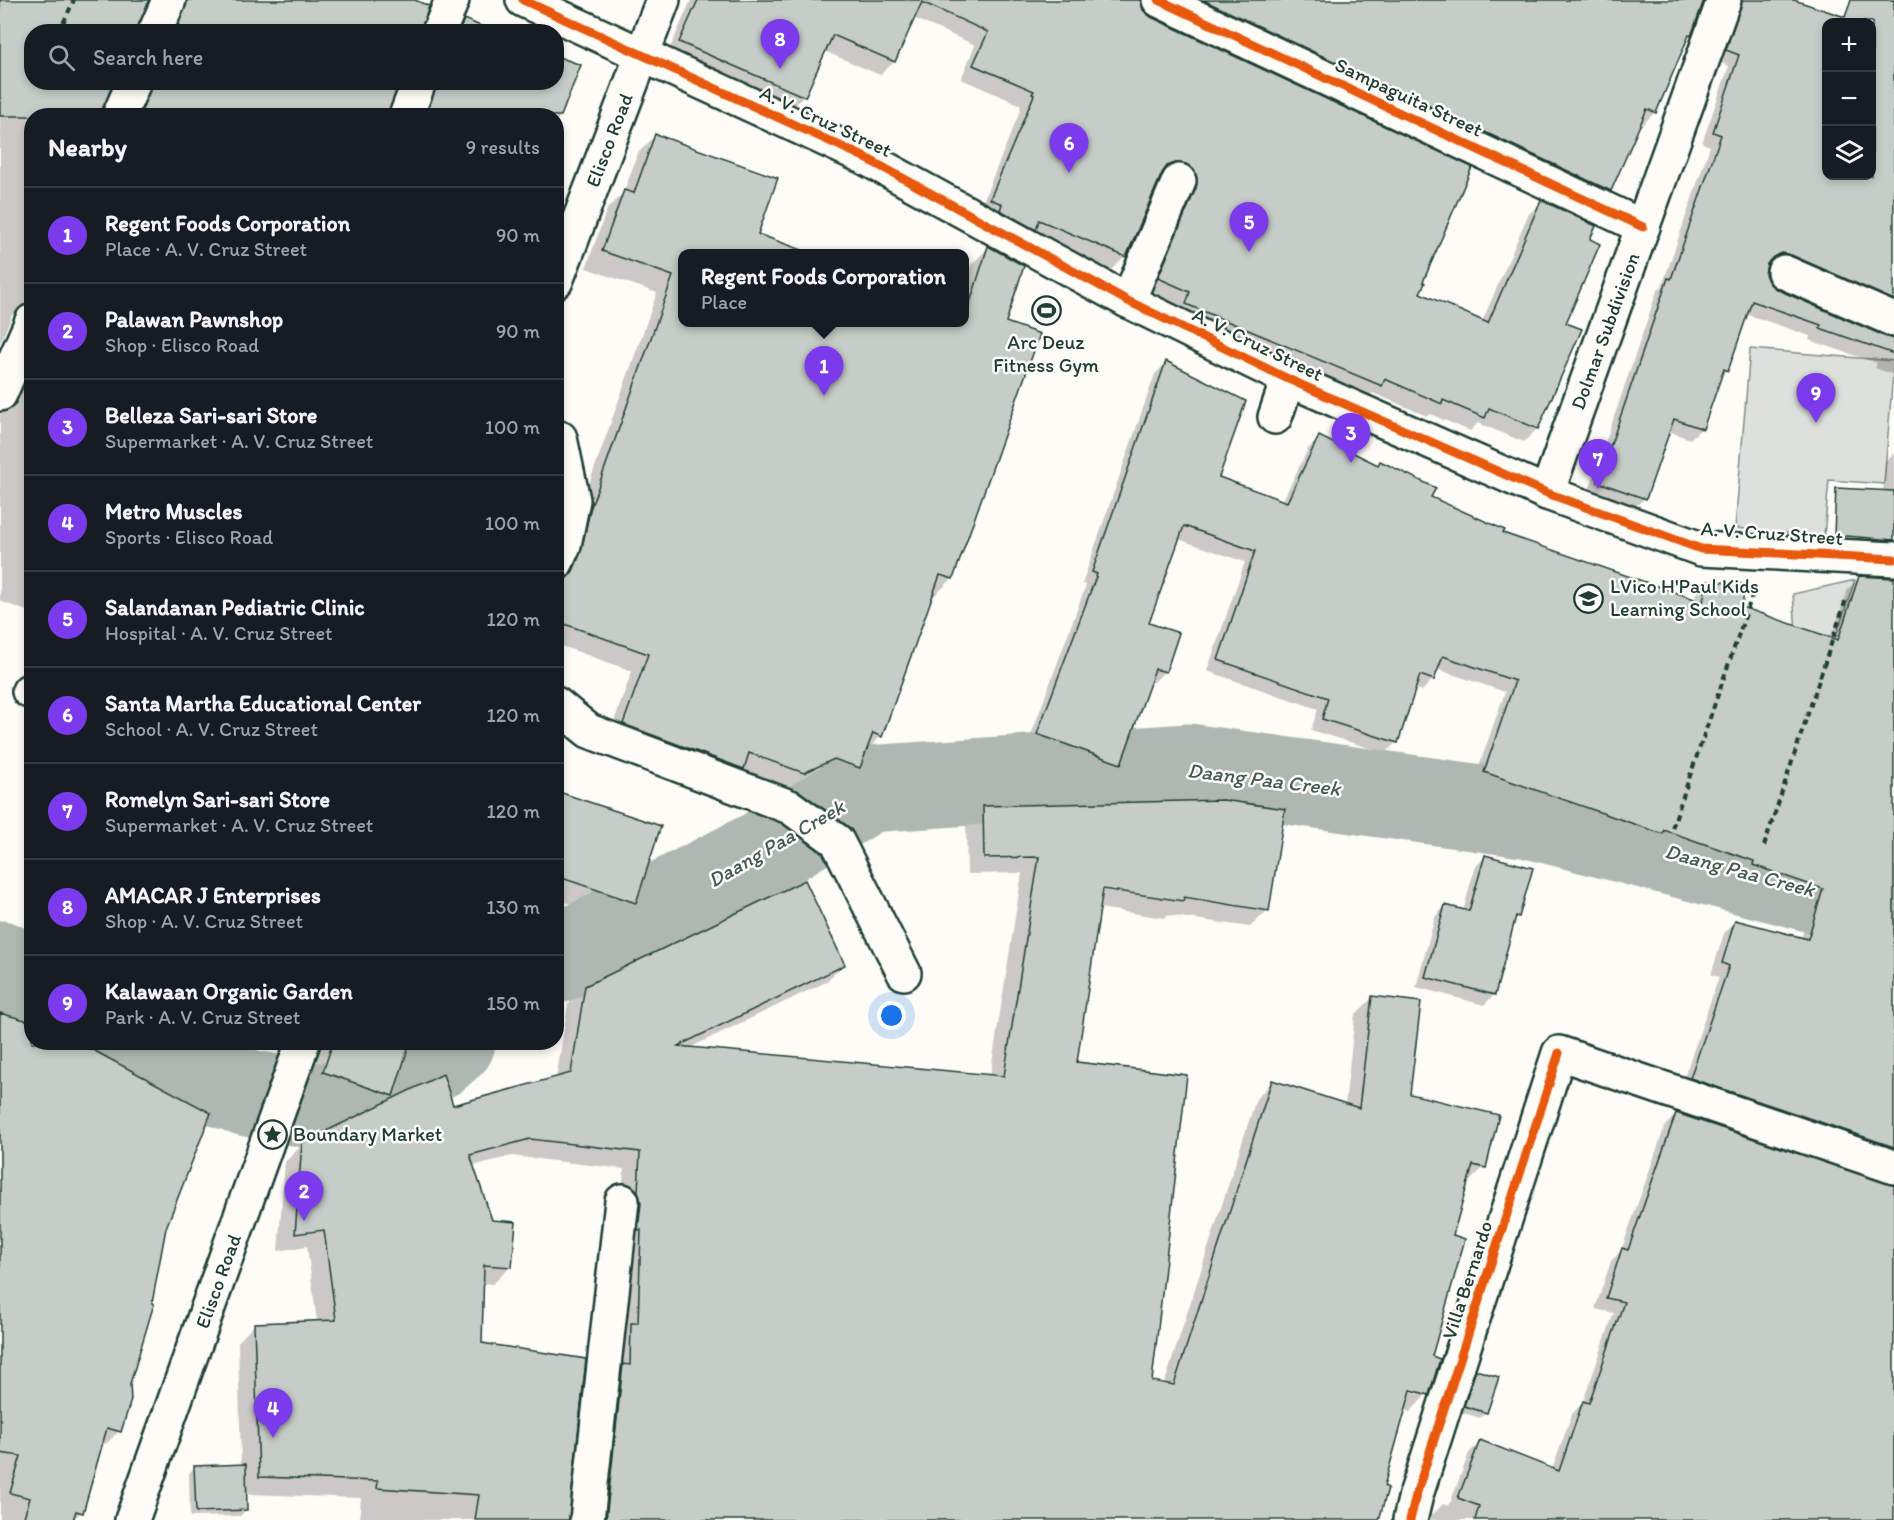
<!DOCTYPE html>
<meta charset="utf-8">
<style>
body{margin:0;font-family:Itim,sans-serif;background:#20242c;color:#f1f3f6}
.controls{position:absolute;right:18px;top:18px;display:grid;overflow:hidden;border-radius:12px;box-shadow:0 3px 9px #0003}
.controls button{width:54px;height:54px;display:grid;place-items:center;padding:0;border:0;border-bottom:2px solid #363941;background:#171b24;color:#f1f3f6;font:30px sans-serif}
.you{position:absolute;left:892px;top:1016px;width:21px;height:21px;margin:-15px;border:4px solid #fff;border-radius:50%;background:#1a73e8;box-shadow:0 0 0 9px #1a73e833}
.badge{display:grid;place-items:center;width:39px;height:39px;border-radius:50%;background:#7c3aed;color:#fff;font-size:20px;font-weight:700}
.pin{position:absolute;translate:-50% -50px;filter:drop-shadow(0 2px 3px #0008)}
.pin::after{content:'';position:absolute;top:32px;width:21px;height:18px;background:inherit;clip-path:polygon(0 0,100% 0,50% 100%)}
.popup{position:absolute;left:678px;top:249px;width:291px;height:78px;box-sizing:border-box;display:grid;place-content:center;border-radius:12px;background:#171b24;filter:drop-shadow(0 2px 4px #0005);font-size:20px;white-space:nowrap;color:#9ea1a6}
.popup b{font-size:22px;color:#f1f3f6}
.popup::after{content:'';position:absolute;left:50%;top:100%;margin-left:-12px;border:12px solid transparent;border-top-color:#171b24}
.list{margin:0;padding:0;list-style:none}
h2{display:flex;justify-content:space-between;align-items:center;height:78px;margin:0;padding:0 24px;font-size:26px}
h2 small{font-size:20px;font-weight:400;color:#9ea1a6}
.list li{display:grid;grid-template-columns:39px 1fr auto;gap:18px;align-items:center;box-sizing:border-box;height:96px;padding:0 24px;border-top:2px solid #363941}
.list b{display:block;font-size:22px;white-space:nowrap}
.list p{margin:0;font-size:20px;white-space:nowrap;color:#9ea1a6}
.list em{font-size:20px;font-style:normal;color:#9ea1a6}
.icon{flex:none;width:33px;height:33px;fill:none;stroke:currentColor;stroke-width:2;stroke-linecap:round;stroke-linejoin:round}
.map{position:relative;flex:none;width:1894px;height:1520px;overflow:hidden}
.search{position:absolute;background:#171b24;box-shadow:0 3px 9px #0003;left:24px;top:24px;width:540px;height:66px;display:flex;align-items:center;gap:15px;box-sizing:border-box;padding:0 21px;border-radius:24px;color:#9ea1a6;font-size:22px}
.panel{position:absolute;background:#171b24;box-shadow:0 3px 9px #0003;left:24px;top:108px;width:540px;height:942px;border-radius:24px}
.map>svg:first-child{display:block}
.green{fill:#dde0db;stroke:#7e8e88;stroke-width:1.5}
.shadow{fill:#0003;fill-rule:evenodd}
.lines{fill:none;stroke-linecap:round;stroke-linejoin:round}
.river{stroke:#aeb8b1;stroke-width:87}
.building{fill:#c6cdc7;stroke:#1f3d34;stroke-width:1.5;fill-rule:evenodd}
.minor-casing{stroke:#1f3d34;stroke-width:38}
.major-casing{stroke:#1f3d34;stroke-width:38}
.path{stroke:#1f3d34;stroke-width:4;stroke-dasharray:6 4.5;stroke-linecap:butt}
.minor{stroke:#fdfcf7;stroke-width:33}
.major{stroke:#fdfcf7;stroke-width:33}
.cycleway-casing{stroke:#fdfcf7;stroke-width:13}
.cycleway{stroke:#e8590c;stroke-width:9}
.labels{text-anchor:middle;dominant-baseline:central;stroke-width:5;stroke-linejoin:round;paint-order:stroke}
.street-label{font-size:20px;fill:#1f3d34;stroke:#fdfcf7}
.poi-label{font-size:20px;fill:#1f3d34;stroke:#fdfcf7;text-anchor:start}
.water-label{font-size:21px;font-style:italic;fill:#435c53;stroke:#fdfcf7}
</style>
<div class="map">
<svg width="1894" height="1520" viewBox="0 0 1894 1520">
<rect width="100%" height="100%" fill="#fdfcf7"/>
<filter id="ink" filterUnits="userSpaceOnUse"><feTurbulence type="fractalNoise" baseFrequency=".0167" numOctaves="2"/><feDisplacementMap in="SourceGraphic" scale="12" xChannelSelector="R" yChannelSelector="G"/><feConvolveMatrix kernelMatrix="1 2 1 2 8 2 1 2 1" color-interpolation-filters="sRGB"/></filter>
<g filter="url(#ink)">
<g class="green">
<polygon points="1750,349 1894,361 1884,484 1829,480 1824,536 1735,528"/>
<polygon points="1855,580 1836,637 1796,630 1793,594"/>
</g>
<g class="shadow">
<polygon points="0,0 147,0 32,32 32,318 28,315 16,314 12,315 0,344"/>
<polygon points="172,0 413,0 419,32 170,32"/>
<polygon points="691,0 1139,0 1143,12 1421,283 1418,294 1482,322 1528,215 1542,202 1588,240 1564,324 1537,429 1524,442 1478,423 1470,431 1430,414 1427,416 1373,393 1367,398 1173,318 1177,305 1145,292 1173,177 1159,177 1125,256 1111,270 978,213 1021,109 1020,108 1021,105 961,79 975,45 913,18 894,62 880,75 824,51 804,96 790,110 667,55"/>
<polygon points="1161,0 1702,0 1690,35 1686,39 1655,112 1641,126 1638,125 1610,190 1596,204"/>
<polygon points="1735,0 1757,0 1826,176 1872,176 1872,45 1894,53 1894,317 1780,266 1765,266 1764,275 1768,284 1775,290 1887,339 1894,340 1894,375 1875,368 1877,363 1809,340 1810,336 1746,314 1727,370 1719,378 1702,428 1690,439 1668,431 1645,498 1633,509 1588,493 1657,291 1662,286 1710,146 1702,143 1729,66 1716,61"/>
<polygon points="578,70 556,124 556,116 420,116 422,82 556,82"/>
<polygon points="137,82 397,82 386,116 134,116"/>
<polygon points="656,135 683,254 683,322 965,322 965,284 971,265 988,248 1004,323 952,579 934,596 931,595 881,736 865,752 859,768 841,785 815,776 785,789 607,741 632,671 556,644 556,583 559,583 564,571 573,529 657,293 586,268 607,209 624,192 638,153"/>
<polygon points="32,356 32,613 0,601 0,414 7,412"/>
<polygon points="1166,363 1217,478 1282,502 1308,449 1319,438 1501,534 1695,601 1696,594 1708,583 1741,608 1831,639 1848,589 1860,577 1894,578 1894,1164 1680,1089 1719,977 1711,975 1724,933 1736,922 1801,939 1812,900 1742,876 1744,872 1654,841 1650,844 1473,783 1505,692 1437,669 1433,679 1422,691 1414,688 1397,742 1385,753 1311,730 1318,709 1207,671 1245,562 1178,539 1148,624 1164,672 1153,683 1149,682 1120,763 1109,775 1027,746 1086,585 1082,584 1155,374"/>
<polygon points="1894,453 1894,532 1881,530 1885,461"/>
<polygon points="556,773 563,775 557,793 635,902 617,920 556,899"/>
<path d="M984 807 1268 910 1250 927 1167 915 1164 918 1099 908 1075 1063 1150 1382 1164 1385 1256 1099 1273 1081 1345 1105 1355 1015 1373 997 1408 1095 1484 1167 1467 1184 1451 1236 1430 1357 1427 1394 1410 1412 1404 1410 1372 1520H591L621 1210 624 1169 512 1156 472 1166 491 1221 511 1266 493 1284 482 1283 480 1345 567 1520H359L361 1498 245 1494 246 1510 240 1516 190 1517 189 1473 195 1467 241 1466 238 1342 255 1324 317 1322 307 1246 278 1251 285 1162 303 1144 370 1111 307 1089 322 1042H449L425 1114 556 1079 568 1005 585 987 843 965 826 982 689 1048 990 1076 1022 873 967 874 966 825ZM1403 1389 1419 1391V1394Z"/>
<polygon points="1485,857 1518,916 1514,921 1494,995 1484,1005 1416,987 1435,917 1445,906 1463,911 1475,867"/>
<polygon points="32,861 32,880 26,878"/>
<polygon points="0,988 11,997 0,1011"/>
<polygon points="0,1015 32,1042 122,1042 111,1061 164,1228 119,1431 106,1444 101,1442 81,1512 73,1520 0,1520"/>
<polygon points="1676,1114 1894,1187 1894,1520 1430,1520 1431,1516 1443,1504 1449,1506 1469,1453 1480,1442 1552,1470 1572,1414 1583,1402 1614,1313 1595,1309 1611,1261 1621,1251 1665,1126"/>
<polygon points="1477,1372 1486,1412 1480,1418 1460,1412 1471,1378"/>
</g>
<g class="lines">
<g class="river">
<polyline points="556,960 762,854 868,789 1189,767 1530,815 1894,910"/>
<polyline points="0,964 32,986"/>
<polyline points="113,1042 120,1048 248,1093 327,1108 436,1056 452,1042"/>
</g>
</g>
<g class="building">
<polygon points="0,0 149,0 137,32 32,32 32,82 113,82 101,116 0,116"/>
<polygon points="187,0 415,0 429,6 421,32 176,32"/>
<polygon points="698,0 1141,0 1143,10 1151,17 1472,167 1423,282 1425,283 1420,293 1488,323 1541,200 1596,226 1590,239 1600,244 1566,323 1582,329 1538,429 1489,408 1485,418 1443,400 1442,404 1385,379 1382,386 1186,304 1190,292 1158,278 1196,188 1197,178 1194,170 1186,164 1176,163 1167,166 1162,173 1126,257 1039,220 1036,230 1000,210 1002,204 990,199 1034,95 1032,94 1034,91 973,65 988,32 922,2 895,62 833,35 805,97 679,42"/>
<polygon points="1203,0 1704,0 1691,36 1689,35 1656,113 1647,109 1611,191"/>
<path d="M1742 0H1794L1845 17 1851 0H1894V300L1791 255 1782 253 1773 257 1767 264 1765 274 1769 283 1776 289 1887 337 1894 338V354L1820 328 1821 325 1752 301 1728 371 1724 369 1703 429 1674 419 1646 499 1598 482 1668 278 1671 279 1721 135 1713 132 1739 55 1726 50ZM1827 22H1872V176H1827Z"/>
<polygon points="464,19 495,32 459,32"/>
<polygon points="556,56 581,65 561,116 426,116 437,82 556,82"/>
<polygon points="152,82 399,82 388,116 140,116"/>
<polygon points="655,134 778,178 758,234 813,254 683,254 683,322 965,322 965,307 968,309 988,246 1024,266 1006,322 1040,334 953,579 940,575 882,737 873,733 860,768 834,759 804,773 749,753 744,769 623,724 648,654 556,621 556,581 567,578 573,571 581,552 590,510 673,276 602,251 624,190 634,193"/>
<polygon points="1166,361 1246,401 1219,477 1287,502 1319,436 1378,465 1380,461 1436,488 1431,497 1505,530 1503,533 1703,602 1707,581 1745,584 1742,607 1838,640 1859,576 1894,578 1894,1147 1690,1078 1729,966 1722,963 1735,920 1808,939 1823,889 1753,865 1754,861 1664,830 1663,834 1484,772 1515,681 1443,656 1434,680 1420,675 1398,743 1322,719 1328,698 1218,660 1255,551 1184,526 1149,623 1179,633 1166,672 1155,669 1121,764 1037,734 1097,574 1092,572"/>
<polygon points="1836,488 1894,491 1894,540 1834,535"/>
<polygon points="556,791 661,826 636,903 556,876"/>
<polygon points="1223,800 1285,809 1269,911 1184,897 1183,901 1103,889 1077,1062 1187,1075 1152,1381 1174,1385 1272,1080 1359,1108 1372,996 1421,1002 1410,1094 1499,1115 1486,1168 1473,1165 1453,1235 1465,1239 1432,1356 1440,1359 1429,1395 1411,1390 1384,1486 1388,1488 1379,1520 606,1520 623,1364 630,1365 631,1323 638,1323 641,1230 638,1230 641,1203 638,1192 640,1152 530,1139 470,1155 492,1220 516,1222 512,1267 484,1265 482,1343 586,1359 569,1520 475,1520 479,1495 377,1488 378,1481 259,1477 254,1323 336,1320 324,1230 295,1234 302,1143 443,1074 453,1105 571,1073 585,986 805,880 845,965 678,1046 1004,1076 1039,857 984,858 983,806"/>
<polygon points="1485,855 1533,868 1519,917 1516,916 1495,995 1425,977 1445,905 1469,911"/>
<polygon points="0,1013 32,1022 32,1042 78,1042 211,1113 166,1228 152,1303 154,1304 130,1384 131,1400 121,1432 107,1428 83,1513 76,1511 73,1520 23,1520 30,1498 10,1493 21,1456 0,1453"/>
<polygon points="333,1042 410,1042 393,1096 323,1072"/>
<polygon points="1676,1113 1894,1185 1894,1520 1475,1520 1479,1506 1458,1498 1480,1440 1559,1471 1583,1401 1589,1403 1624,1302 1606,1298 1622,1248 1628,1250"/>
<polygon points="1476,1370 1499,1377 1487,1413 1464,1406"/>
<polygon points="246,1464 247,1510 196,1512 194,1466"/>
</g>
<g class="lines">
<defs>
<g id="minor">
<polyline points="523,0 864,157 1128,301 1288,379 1547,493 1701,549 1894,559"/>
<polyline points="1159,0 1643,227"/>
<polyline points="155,32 169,0"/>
<polyline points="439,32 452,0"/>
<polyline points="119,116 134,82"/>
<polyline points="406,116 419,82"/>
<polyline points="1784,272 1894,320"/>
<polyline points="1128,301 1179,181"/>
<polyline points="0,394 32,321"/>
<polyline points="1275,417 1288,379"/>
<polyline points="556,437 560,438 573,500 564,545 556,563"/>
<polyline points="1547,493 1724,0"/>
<polyline points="29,691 32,692"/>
<polyline points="556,704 589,731 790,807 837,841 904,973"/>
<polyline points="587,1520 622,1201"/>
<polyline points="1410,1520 1416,1495 1559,1053 1894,1167"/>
</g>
<g id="major">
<polyline points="556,281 663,0"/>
<polyline points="132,1520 303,1042"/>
</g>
</defs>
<use href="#minor" class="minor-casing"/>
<use href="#major" class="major-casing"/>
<g class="path">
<polyline points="59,32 74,0"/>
<polyline points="1672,828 1753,593"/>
<polyline points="1764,846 1846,599"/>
</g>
<use href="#minor" class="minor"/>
<use href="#major" class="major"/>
<defs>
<g id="cycleway">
<polyline points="523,0 864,157 1128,301 1288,379 1547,493 1701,549 1894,559"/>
<polyline points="1159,0 1643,227"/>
<polyline points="1410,1520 1416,1495 1559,1053"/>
</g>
</defs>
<use href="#cycleway" class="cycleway-casing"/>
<use href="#cycleway" class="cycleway"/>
</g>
</g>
<defs>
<symbol id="stadium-ring" viewBox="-11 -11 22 22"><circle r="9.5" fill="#fdfcf7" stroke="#1f3d34" stroke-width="1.5"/><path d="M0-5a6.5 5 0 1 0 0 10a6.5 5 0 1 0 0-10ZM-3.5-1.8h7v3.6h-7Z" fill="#1f3d34"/></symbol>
<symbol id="school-ring" viewBox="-11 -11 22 22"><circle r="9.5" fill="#fdfcf7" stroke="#1f3d34" stroke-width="1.5"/><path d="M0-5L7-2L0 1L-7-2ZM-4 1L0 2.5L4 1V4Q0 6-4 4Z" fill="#1f3d34"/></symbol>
<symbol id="sight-ring" viewBox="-11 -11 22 22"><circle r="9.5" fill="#fdfcf7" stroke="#1f3d34" stroke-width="1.5"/><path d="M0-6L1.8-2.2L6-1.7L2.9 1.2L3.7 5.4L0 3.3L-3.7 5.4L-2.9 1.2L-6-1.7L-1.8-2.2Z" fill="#1f3d34"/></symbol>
</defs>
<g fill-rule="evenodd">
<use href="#stadium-ring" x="1030" y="294" width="33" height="33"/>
<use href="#school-ring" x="1572" y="582" width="33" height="33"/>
<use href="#sight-ring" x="256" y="1118" width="33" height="33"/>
</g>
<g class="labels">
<g class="street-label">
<text transform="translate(1409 97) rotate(25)">Sampaguita Street</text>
<text transform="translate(826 121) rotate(25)">A. V. Cruz Street</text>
<text transform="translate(609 140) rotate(-69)">Elisco Road</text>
<text transform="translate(1605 331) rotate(-70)">Dolmar Subdivision</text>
<text transform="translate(1258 344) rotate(26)">A. V. Cruz Street</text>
<text transform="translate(1772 533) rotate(4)">A. V. Cruz Street</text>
<text transform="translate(1467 1280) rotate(-72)">Villa Bernardo</text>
<text transform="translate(218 1281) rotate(-70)">Elisco Road</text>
</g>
<g class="poi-label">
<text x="1046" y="342" text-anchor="middle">Arc Deuz<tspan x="1046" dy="23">Fitness Gym</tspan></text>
<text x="1610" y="586">LVico H'Paul Kids<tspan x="1610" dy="23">Learning School</tspan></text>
<text x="293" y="1134">Boundary Market</text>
</g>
<g class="water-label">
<text transform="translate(1264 779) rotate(7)">Daang Paa Creek</text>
<text transform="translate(776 843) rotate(-30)">Daang Paa Creek</text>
<text transform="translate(1740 870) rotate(15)">Daang Paa Creek</text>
</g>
</g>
</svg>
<div class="controls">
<button>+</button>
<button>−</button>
<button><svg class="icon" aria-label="layers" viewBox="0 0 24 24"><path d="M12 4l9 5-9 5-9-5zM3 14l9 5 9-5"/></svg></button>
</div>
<div class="you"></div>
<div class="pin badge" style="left:824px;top:396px">1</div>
<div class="popup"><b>Regent Foods Corporation</b>Place</div>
<div class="pin badge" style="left:304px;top:1221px">2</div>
<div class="pin badge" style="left:1351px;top:463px">3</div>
<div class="pin badge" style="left:273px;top:1438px">4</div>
<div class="pin badge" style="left:1249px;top:252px">5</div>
<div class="pin badge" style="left:1069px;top:173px">6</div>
<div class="pin badge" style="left:1598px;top:489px">7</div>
<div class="pin badge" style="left:780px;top:69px">8</div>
<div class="pin badge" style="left:1816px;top:423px">9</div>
<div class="search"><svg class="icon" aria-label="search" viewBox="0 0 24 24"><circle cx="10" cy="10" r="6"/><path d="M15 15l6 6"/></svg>Search here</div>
<section class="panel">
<h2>Nearby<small>9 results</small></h2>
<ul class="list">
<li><span class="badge">1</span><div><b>Regent Foods Corporation</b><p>Place · A. V. Cruz Street</p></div><em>90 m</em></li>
<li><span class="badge">2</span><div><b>Palawan Pawnshop</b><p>Shop · Elisco Road</p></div><em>90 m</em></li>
<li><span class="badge">3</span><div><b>Belleza Sari-sari Store</b><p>Supermarket · A. V. Cruz Street</p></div><em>100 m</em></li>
<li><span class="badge">4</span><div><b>Metro Muscles</b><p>Sports · Elisco Road</p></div><em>100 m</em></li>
<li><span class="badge">5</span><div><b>Salandanan Pediatric Clinic</b><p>Hospital · A. V. Cruz Street</p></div><em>120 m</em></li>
<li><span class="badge">6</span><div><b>Santa Martha Educational Center</b><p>School · A. V. Cruz Street</p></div><em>120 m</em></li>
<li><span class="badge">7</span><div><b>Romelyn Sari-sari Store</b><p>Supermarket · A. V. Cruz Street</p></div><em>120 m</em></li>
<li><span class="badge">8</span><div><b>AMACAR J Enterprises</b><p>Shop · A. V. Cruz Street</p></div><em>130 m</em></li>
<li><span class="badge">9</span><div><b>Kalawaan Organic Garden</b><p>Park · A. V. Cruz Street</p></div><em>150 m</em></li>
</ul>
</section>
</div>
